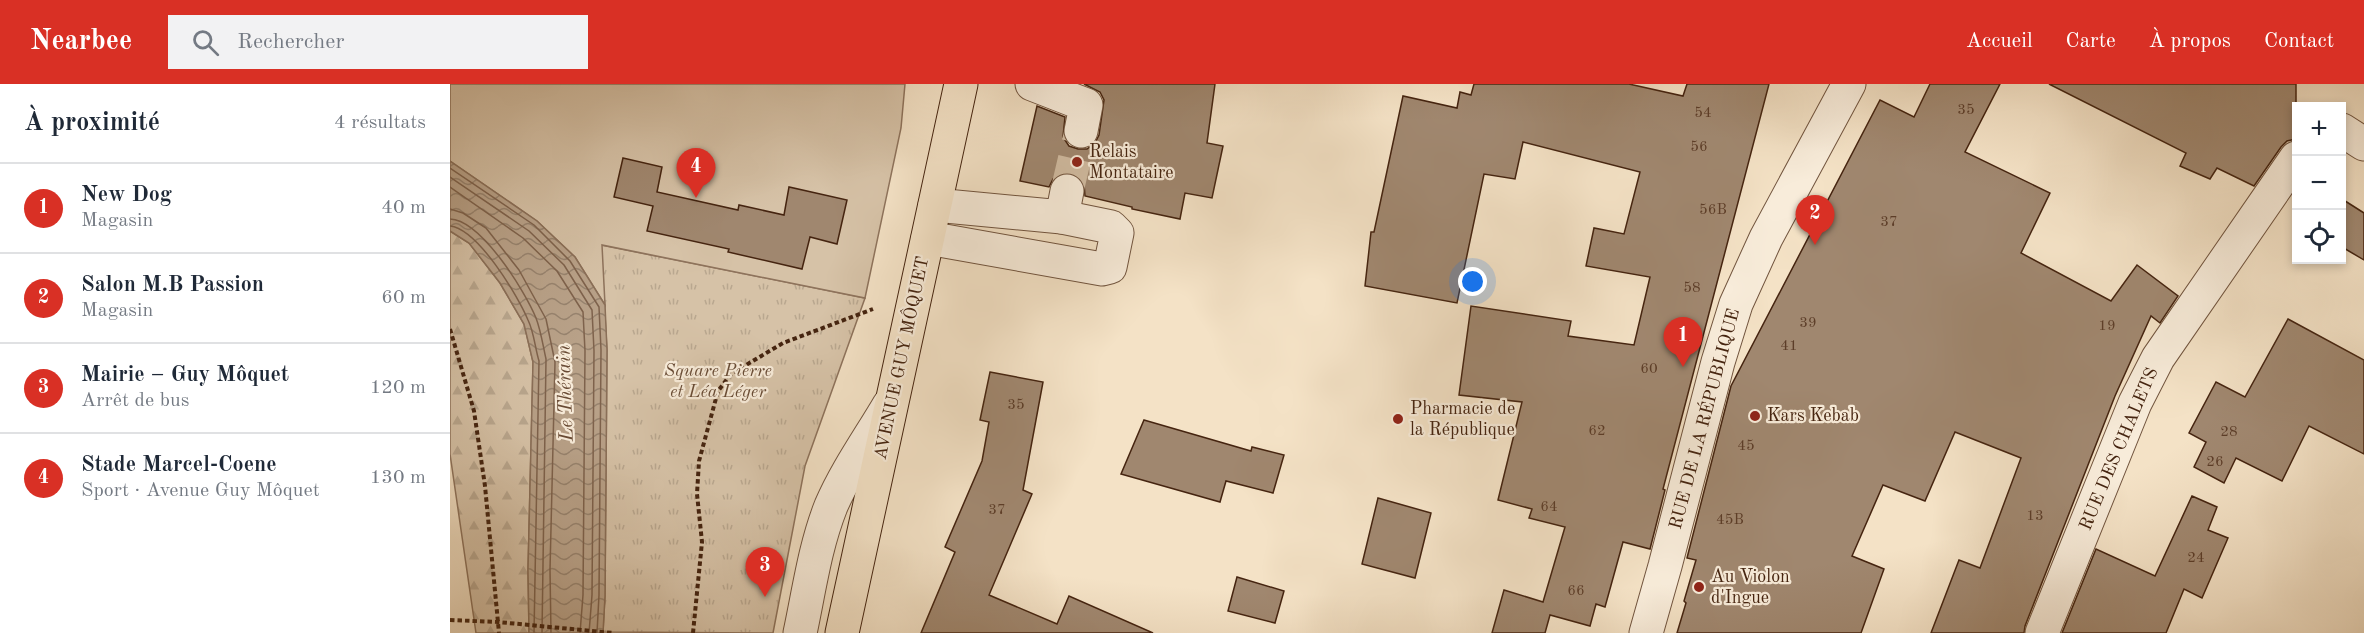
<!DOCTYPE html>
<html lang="fr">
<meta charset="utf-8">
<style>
body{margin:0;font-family:"Old Standard TT",serif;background:#f2f2f3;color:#1f2937}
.controls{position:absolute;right:18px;top:18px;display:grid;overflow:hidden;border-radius:0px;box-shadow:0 3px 9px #0003}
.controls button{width:54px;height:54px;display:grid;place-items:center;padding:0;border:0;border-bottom:2px solid #e0e1e3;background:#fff;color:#1f2937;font:30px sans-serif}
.you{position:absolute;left:1023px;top:198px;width:21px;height:21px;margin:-15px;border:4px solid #fff;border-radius:50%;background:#1a73e8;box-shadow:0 0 0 9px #1a73e833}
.badge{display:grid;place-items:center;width:39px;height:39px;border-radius:50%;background:#d93025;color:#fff;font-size:20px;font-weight:700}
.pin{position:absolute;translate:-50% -50px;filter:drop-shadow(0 2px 3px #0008)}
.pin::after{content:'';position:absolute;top:32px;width:21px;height:18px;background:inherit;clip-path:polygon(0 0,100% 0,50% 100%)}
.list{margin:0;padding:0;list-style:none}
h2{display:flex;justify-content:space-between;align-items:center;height:78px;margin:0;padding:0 24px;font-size:26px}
h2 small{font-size:20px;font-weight:400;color:#747a83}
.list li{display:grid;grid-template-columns:39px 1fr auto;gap:18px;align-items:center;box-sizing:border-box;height:90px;padding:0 24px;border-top:2px solid #e0e1e3}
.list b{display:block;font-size:22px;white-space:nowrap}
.list p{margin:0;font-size:20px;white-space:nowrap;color:#747a83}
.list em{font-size:20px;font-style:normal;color:#747a83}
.icon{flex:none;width:33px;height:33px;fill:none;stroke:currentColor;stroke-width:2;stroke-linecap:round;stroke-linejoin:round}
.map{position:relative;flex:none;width:1914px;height:549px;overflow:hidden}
header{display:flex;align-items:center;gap:36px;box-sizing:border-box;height:84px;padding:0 30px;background:#d93025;color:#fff}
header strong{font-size:28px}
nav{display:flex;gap:33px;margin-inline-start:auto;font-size:21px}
.search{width:420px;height:54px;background:#f2f2f3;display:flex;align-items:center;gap:15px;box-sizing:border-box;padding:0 21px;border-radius:0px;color:#747a83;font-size:22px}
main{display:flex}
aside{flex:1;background:#fff}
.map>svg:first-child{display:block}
.forest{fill:url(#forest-firs);stroke:#8e735c;stroke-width:1.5}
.park{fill:url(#park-tufts);stroke:#8e735c;stroke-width:1.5}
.garden{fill:#d6c2a7;stroke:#8e735c;stroke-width:1.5}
.water{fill:url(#water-waves);stroke:#8a6f58;stroke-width:1.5}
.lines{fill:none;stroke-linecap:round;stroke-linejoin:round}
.shore{stroke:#7e624c;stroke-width:1.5}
.building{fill:#a0876f;stroke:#452410;stroke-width:1.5}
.minor-tunnel{stroke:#d1bca2;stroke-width:33;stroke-dasharray:33 16;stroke-linecap:butt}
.minor-casing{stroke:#71543e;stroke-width:35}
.major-casing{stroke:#452410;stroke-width:35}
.path{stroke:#452410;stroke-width:4;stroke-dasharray:4.5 3;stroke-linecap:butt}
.minor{stroke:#f8ecda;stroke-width:33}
.major{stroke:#f4e2c6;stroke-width:33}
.poi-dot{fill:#8f2418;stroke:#f8ecda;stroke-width:2}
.labels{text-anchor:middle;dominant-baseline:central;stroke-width:4.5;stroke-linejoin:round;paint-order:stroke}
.number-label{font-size:15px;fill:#5c3d28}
.poi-label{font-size:18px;fill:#452410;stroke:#f8ecda;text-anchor:start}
.street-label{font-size:18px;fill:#452410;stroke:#f8ecda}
.park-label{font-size:18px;font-style:italic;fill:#694c36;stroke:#f8ecda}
.water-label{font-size:20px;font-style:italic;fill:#684a34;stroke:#f8ecda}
</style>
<header>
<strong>Nearbee</strong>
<div class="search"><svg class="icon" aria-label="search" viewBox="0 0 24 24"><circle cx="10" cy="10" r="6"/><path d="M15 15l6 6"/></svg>Rechercher</div>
<nav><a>Accueil</a><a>Carte</a><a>À propos</a><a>Contact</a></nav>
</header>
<main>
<aside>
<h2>À proximité<small>4 résultats</small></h2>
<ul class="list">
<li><span class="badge">1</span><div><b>New Dog</b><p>Magasin</p></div><em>40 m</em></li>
<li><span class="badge">2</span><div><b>Salon M.B Passion</b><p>Magasin</p></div><em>60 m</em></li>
<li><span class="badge">3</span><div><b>Mairie – Guy Môquet</b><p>Arrêt de bus</p></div><em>120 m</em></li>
<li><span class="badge">4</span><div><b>Stade Marcel-Coene</b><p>Sport · Avenue Guy Môquet</p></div><em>130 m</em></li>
</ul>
</aside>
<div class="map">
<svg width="1914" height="549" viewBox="0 0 1914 549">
<defs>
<pattern id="forest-firs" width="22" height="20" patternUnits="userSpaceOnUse" patternTransform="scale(1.5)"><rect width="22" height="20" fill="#d6c2a7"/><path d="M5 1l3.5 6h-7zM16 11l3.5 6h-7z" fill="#b9a78f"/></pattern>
<pattern id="park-tufts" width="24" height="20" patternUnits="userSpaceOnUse" patternTransform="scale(1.5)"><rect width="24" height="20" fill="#d6c2a7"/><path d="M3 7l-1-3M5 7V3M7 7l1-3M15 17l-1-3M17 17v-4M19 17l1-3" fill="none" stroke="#b9a78f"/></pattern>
<pattern id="water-waves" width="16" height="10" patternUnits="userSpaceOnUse" patternTransform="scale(1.5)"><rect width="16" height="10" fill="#b8a188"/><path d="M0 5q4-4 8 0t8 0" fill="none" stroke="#97836e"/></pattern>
</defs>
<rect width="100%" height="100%" fill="#f4e2c6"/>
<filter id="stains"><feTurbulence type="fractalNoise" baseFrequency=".00333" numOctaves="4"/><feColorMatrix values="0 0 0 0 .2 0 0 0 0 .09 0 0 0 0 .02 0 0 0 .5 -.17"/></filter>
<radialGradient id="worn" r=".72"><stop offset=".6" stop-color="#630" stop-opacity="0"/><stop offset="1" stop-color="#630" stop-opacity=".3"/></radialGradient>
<polygon class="forest" points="0,147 19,159 50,199 74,240 83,278 78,486 79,549 26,549 0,370"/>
<polygon class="park" points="151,161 415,214 355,382 323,549 153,548 155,512 157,266"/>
<polygon class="garden" points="0,0 455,0 451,44 415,214 152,161 155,221 125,173 87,137 0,77"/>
<polygon class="water" points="0,77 87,137 125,173 155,221 157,266 155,512 153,549 79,549 78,486 83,278 74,240 50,199 19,159 0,147"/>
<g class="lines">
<g class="shore">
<polyline points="0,84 84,141 120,177 149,223 151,266 149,511 147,549"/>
<polyline points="0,93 79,147 114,181 142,226 144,267 142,511 139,549"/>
<polyline points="0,103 73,154 107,187 133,228 135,267 133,511 130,549"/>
<polyline points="0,125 13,129 36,144 69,186 96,235 105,278 100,486 101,549"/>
<path d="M0 135C31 136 75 207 86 234 91 247 93 262 96 275L92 549"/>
<path d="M0 142C28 145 68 212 78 236 84 248 85 264 89 277L84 549"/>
</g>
</g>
<g class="building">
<polygon points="634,0 765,0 757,59 773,62 762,114 735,109 730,135 682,125 682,123 635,112 634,100 630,93 621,89 610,90 603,95 599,103 570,97 587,22 615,33 613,53 619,62 628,65 637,65 645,59 649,51 654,16 650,8"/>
<polygon points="1024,0 1179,0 1233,12 1237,0 1319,0 1213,405 1215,406 1200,465 1173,458 1155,523 1146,520 1140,542 1100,531 1095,549 1042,549 1054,506 1093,518 1115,443 1079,434 1082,425 1048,416 1072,318 1009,311 1021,222 1121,237 1118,252 1184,261 1200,193 1136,182 1144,144 1174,150 1190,88 1073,58 1065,95 1034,90 1007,219 915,202 921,148 924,148 953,12 1007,24 1010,8 1021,11"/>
<polygon points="1480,0 1550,0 1515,68 1600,109 1571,169 1661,217 1687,181 1728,212 1710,239 1701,232 1665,312 1575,542 1574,549 1481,549 1509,476 1530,484 1571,374 1505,348 1475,417 1433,401 1402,472 1434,485 1411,549 1227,549 1236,519 1234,517 1246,476 1237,474 1281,302 1430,16 1464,33"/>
<polygon points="1599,0 1846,0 1846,55 1837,57 1831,63 1804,102 1767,84 1760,95 1730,82 1736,69"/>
<polygon points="173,74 212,83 207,108 288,126 289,121 334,131 339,103 397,116 387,160 360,153 352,185 278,168 279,165 197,147 203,122 164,113"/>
<polygon points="1892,115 1914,129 1914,176 1892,163"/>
<polygon points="1838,235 1914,276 1914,370 1859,342 1832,397 1786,374 1774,399 1744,383 1756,358 1739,349 1766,298 1795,313"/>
<polygon points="540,288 593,298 573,406 582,410 539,511 607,540 619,512 703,549 471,549 505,468 495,463 532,377 539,338 530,336"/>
<polygon points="694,336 801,367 802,363 834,371 823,409 776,397 770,418 671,390"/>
<polygon points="1742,412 1767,423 1758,446 1778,454 1752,514 1734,505 1716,549 1612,549 1646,465 1705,492"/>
<polygon points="928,414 981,429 965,494 912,480"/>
<polygon points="787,493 834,507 825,539 778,527"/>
</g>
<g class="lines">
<polyline class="minor-tunnel" points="617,107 631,47"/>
<defs>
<g id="minor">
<polyline points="582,0 636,21 631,47"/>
<polyline points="1892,46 1914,60"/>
<polyline points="485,121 612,133 617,107"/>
<polyline points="478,154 652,185 660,183 667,149 661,143 612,133"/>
<path d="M350 549C359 507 365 462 381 422 396 387 419 355 439 321"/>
<polyline points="1196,549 1215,482 1268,278 1286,220 1316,154 1399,0"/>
<polyline points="1592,549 1685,319 1708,274 1846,74"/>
</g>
<polyline id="major" points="392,549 511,0"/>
</defs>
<use href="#minor" class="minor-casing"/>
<use href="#major" class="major-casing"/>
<g class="path">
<polyline points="0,245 24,327 35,402 49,549"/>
<polyline points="0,536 48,538 163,549"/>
<polyline points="243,549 252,458 247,410 249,377 268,307 281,290 333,259 423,225"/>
</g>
<use href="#minor" class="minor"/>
<use href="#major" class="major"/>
</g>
<g class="poi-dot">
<circle cx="627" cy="78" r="6"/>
<circle cx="1305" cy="332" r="6"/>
<circle cx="948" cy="335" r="6"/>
<circle cx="1249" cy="503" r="6"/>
</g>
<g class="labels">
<g class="number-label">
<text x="1516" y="26">35</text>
<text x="1253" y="29">54</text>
<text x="1249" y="63">56</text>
<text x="1263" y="126">56B</text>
<text x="1439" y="138">37</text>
<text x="1242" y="204">58</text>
<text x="1358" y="239">39</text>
<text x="1657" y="242">19</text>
<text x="1339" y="262">41</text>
<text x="1199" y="285">60</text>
<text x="566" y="321">35</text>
<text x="1147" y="347">62</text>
<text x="1779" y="348">28</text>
<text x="1296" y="362">45</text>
<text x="1765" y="378">26</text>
<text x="1099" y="423">64</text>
<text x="547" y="426">37</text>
<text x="1585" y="432">13</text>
<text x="1280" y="436">45B</text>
<text x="1746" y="474">24</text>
<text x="1126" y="507">66</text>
</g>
<g class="poi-label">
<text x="639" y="68">Relais<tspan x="639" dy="21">Montataire</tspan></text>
<text x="960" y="325">Pharmacie de<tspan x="960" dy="21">la République</tspan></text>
<text x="1317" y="332">Kars Kebab</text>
<text x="1261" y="493">Au Violon<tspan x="1261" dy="21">d'Ingue</tspan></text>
</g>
<g class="street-label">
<text transform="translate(452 274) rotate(-78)">AVENUE GUY MÔQUET</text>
<text transform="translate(1255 335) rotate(-75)">RUE DE LA RÉPUBLIQUE</text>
<text transform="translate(1669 365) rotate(-67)">RUE DES CHALETS</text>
</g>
<g class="park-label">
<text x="268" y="287">Square Pierre<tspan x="268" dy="21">et Léa Léger</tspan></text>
</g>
<g class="water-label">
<text transform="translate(116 309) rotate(-92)">Le Thérain</text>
</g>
</g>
<rect width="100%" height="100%" filter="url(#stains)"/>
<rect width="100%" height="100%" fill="url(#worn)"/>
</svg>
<div class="controls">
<button>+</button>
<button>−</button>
<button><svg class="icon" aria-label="locate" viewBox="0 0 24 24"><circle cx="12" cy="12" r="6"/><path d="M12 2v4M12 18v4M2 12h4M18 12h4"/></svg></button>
</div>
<div class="you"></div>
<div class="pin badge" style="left:1233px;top:283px">1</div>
<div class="pin badge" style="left:1365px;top:161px">2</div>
<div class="pin badge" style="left:315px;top:513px">3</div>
<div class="pin badge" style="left:246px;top:114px">4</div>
</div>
</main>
